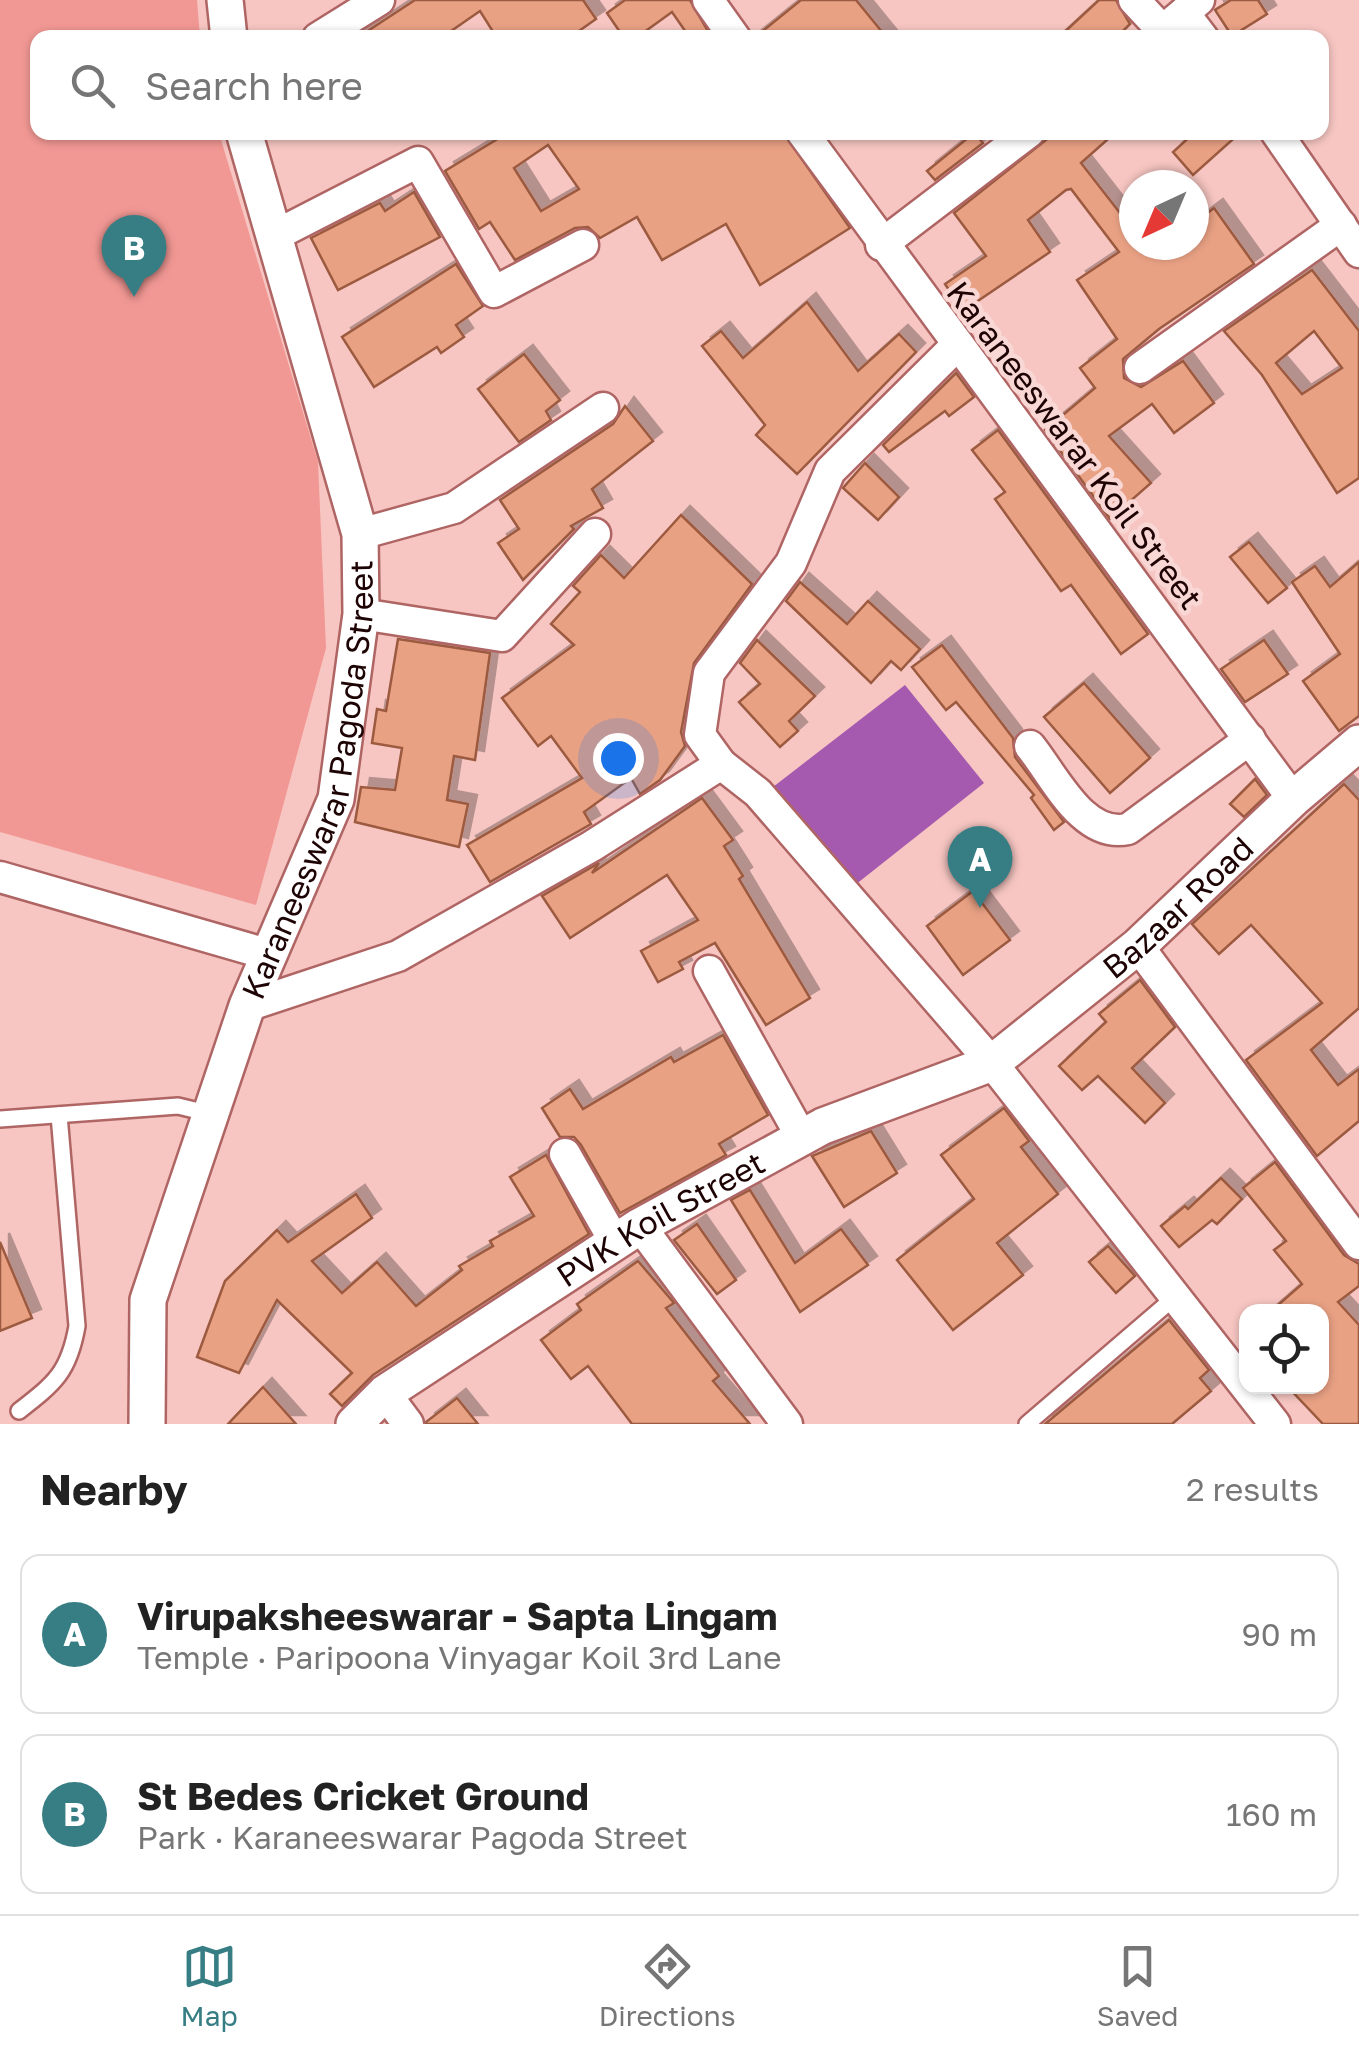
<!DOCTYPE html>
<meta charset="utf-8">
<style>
body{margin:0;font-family:"Golos Text",sans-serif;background:#f2f2f2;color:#222}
.controls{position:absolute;right:30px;bottom:30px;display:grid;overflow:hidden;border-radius:20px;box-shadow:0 2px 8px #0004}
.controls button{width:90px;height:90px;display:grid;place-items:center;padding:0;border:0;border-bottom:2px solid #e0e0e0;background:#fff;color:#222;font:50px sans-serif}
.compass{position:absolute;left:1119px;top:170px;width:90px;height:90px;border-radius:50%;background:#fff;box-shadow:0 2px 8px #0004;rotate:224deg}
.you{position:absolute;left:618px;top:758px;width:35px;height:35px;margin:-25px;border:8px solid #fff;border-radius:50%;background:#1a73e8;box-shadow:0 0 0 15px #1a73e833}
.badge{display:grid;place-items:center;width:65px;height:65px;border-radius:50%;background:#367e84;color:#fff;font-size:32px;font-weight:700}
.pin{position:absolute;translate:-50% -82px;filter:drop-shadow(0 2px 5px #0008)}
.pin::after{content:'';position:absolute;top:52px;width:35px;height:30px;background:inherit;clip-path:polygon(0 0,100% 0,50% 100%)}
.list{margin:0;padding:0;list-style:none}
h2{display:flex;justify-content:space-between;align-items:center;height:130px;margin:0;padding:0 40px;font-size:42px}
h2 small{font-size:32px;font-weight:400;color:#767676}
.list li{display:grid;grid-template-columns:65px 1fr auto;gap:30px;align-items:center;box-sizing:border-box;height:160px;margin:0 20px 20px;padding:0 20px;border:2px solid #e0e0e0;border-radius:20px}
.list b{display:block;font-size:38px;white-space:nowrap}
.list p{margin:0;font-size:32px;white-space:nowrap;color:#767676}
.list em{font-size:32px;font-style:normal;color:#767676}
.icon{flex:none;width:55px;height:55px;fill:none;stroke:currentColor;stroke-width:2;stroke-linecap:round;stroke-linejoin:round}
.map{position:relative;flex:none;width:1359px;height:1424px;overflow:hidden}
.search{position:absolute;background:#fff;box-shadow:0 2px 8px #0004;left:30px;right:30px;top:30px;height:110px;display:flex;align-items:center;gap:25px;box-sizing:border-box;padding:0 35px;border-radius:20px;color:#767676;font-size:38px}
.sheet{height:490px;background:#fff}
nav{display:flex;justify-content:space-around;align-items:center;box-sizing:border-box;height:140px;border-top:2px solid #e0e0e0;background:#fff;font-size:28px;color:#767676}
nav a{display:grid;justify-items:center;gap:5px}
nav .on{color:#367e84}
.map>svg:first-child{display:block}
.green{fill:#f29894}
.water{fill:#a559af}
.building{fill:#e9a184;stroke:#9c5a3f;stroke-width:2.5;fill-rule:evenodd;filter:url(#shadow)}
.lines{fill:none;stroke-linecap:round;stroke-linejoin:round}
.service-casing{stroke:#af6563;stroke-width:20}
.minor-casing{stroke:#af6563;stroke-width:35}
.tertiary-casing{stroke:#af6563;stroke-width:40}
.service{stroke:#fff;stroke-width:15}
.minor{stroke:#fff;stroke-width:30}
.tertiary{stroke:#fff;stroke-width:35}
.labels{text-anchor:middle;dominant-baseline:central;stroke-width:9;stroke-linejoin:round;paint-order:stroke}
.street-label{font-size:32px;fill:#1d0304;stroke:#f9d7d5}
</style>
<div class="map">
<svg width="1359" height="1424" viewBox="0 0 1359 1424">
<defs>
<filter id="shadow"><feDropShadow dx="9" dy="-9" stdDeviation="0" flood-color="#0004"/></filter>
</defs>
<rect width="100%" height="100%" fill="#f7c6c2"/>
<polygon class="green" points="0,0 197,0 200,37 38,38 38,132 219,133 318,462 326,648 256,905 0,832"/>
<polygon class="water" points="905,685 984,783 855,885 773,787"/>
<g class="building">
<polygon points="415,0 583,0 596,19 569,38 497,38 480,11 441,38 357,38"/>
<polygon points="625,0 690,0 712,38 690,38 672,12 636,38 624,38 607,13"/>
<polygon points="801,0 856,0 887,38 754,38"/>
<polygon points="1099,0 1116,0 1130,24 1116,38 1058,38"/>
<polygon points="1231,0 1258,0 1267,14 1232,36 1215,10"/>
<path d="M509 132H783L850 228 760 285 726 224 662 260 637 217 600 238 588 227 575 228 515 260 490 222 479 229 445 171ZM548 145 579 189 541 211 514 168Z"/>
<polygon points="1056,132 1116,132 1081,163 1134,231 1134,245 1194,245 1194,223 1214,208 1254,264 1159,329 1123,359 1124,378 1141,387 1183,361 1214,403 1174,433 1152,404 1109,436 1151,483 1110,519 1045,430 1095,388 1080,368 1117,339 1077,280 1119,252 1071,189 1066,190 1028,220 1050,252 963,311 945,284 986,256 954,213"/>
<polygon points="1195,132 1241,132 1193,175 1173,152"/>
<polygon points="974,133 983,143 935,180 927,171"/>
<polygon points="414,192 440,237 338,290 311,238 380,203 385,211"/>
<polygon points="456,264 483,306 456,325 464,337 441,353 437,347 374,387 342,337"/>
<path d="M1312 270 1359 331V478L1337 493 1262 375 1224 331ZM1314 331 1342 368 1302 394 1276 363Z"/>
<polygon points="807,302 858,371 899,334 916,352 797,474 756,435 765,425 702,346 721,331 743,358"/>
<polygon points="524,354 560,400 546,411 551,420 519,442 478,389"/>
<polygon points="956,373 974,397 949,416 945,411 889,452 883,445"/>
<polygon points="625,406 653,441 592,489 603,508 571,526 574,529 523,580 498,543 519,529 500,500 613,424"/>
<polygon points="998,430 1148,634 1121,654 1071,585 1061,591 995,499 1005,492 972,450"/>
<polygon points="865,463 899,497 878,520 843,488"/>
<polygon points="681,515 752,584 694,663 681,732 685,746 660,780 640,794 631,778 584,812 591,824 490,882 467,845 582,778 551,736 538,746 502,698 574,645 551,624 580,592 573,586 601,555 624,578"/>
<polygon points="1249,542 1287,588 1268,603 1230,557"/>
<polygon points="1359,562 1359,716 1339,731 1303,681 1340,654 1292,582 1315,566 1330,587"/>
<polygon points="800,582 847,624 868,601 920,649 901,670 891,661 871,683 786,601"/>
<polygon points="398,639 490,653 475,760 454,756 447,800 468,804 459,847 355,822 361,787 395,790 402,748 372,743 377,709 386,711"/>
<polygon points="757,640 815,696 789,721 798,731 780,747 739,702 760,684 740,663"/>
<polygon points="1264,640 1288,674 1245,702 1221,669"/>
<polygon points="942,645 1013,738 1015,757 1064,822 1054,830 1031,798 1034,795 956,702 946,710 912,667"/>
<polygon points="1084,683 1150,758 1110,793 1044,717"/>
<polygon points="1255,779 1267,795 1244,817 1230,804"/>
<polygon points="1344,784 1359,800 1359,1008 1311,1050 1338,1085 1359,1069 1359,1121 1317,1156 1246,1060 1322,1003 1251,925 1219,954 1192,924"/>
<polygon points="702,798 733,840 724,846 743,876 739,879 810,998 766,1025 715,943 679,962 683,969 658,982 641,951 698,920 667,875 570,938 542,896 599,863 592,873"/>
<polygon points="973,891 1010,940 963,975 927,926"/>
<polygon points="1140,980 1175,1027 1132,1068 1165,1103 1145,1123 1098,1076 1082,1090 1059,1066 1106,1022 1099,1014"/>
<polygon points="723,1035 768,1115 719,1144 726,1155 620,1213 581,1145 574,1137 560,1137 542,1108 570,1089 583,1109 671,1057 674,1062"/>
<polygon points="1004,1108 1029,1141 1021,1147 1058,1194 997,1243 1023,1275 953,1330 897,1260 974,1199 941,1155"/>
<polygon points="871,1131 897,1173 844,1207 812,1156"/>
<polygon points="546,1155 589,1234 373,1375 342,1406 330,1394 352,1373 277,1300 239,1373 197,1357 225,1281 277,1230 288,1242 356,1194 372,1218 312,1261 342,1293 377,1262 416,1306 462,1270 459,1266 493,1246 490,1241 534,1216 510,1177"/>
<polygon points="1275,1162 1344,1255 1359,1264 1359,1286 1338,1302 1359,1325 1359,1424 1323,1424 1287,1386 1322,1386 1322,1312 1270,1312 1302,1284 1274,1250 1286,1241 1243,1188"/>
<polygon points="1221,1178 1242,1199 1217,1224 1212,1220 1179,1247 1161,1226 1185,1206 1188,1209"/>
<polygon points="750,1190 795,1263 841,1229 868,1265 800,1312 731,1200"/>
<polygon points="697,1224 736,1280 717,1294 674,1240"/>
<polygon points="0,1242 32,1318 0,1331"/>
<polygon points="1108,1246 1135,1276 1116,1293 1089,1262"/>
<polygon points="638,1261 674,1303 666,1308 719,1376 713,1381 750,1424 632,1424 588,1366 571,1379 541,1340 581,1310 577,1304"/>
<polygon points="1169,1320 1209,1370 1200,1378 1211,1391 1172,1424 1045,1424"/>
<polygon points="263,1387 296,1424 228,1424"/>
<polygon points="457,1398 478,1424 426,1424 426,1422"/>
</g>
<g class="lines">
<defs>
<g id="service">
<polyline points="0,1119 178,1106 211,1114"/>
<path d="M19 1411C55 1383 69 1372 77 1326L59 1115"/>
<polyline points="1027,1424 1175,1297"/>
</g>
<g id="minor">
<polyline points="708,0 735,38"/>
<polyline points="1134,0 1163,31"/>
<polyline points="1184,13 1203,38"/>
<polyline points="318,38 379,0"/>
<polyline points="1154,38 1199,0"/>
<polyline points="802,132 1293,799"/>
<polyline points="1276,132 1359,252"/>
<polyline points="274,236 418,162 494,292 583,245"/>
<polyline points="881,245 1029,132"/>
<polyline points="1140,368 1341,225"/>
<polyline points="360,534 454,508 603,408"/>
<polyline points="361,614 502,636 595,534"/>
<path d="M1030 746C1055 777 1083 839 1128 829L1250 739"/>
<polyline points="721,764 758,793 992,1063 1275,1424"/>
<polyline points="0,877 267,954"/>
<polyline points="1138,946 1359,1244"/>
<polyline points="709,971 802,1138"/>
<polyline points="247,1006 398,956 592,846 721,764 700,735 709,673 791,563 830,471 958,344"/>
<polyline points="565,1154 615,1242"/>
<polyline points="640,1226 787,1424"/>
<polyline points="385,1393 408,1424"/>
</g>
<g id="tertiary">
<polyline points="225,0 229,38"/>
<path id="s1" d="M147 1424 148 1300 247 1006 336 799 361 614 360 534 244 132"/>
<path id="s2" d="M354 1424 385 1393 640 1226 823 1126 992 1063 1138 946 1293 799 1359 743"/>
</g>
</defs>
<use href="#service" class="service-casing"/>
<use href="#minor" class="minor-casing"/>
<use href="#tertiary" class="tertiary-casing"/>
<use href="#service" class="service"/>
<use href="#minor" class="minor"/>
<use href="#tertiary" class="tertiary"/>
</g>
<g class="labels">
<g class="street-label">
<text transform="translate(1075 445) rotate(53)">Karaneeswarar Koil Street</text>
<text stroke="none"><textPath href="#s1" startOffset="672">Karaneeswarar Pagoda Street</textPath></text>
<text stroke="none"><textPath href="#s2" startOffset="980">Bazaar Road</textPath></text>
<text stroke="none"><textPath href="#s2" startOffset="370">PVK Koil Street</textPath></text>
</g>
</g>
</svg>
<div class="controls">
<button><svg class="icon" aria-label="locate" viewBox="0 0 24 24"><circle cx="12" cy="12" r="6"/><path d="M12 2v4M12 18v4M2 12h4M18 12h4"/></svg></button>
</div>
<svg class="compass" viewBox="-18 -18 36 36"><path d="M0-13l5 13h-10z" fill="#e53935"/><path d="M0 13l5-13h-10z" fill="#767676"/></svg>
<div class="you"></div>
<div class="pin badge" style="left:980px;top:908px">A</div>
<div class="pin badge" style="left:134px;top:297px">B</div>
<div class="search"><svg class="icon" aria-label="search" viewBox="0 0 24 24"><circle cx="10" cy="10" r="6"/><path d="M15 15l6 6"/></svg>Search here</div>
</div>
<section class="sheet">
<h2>Nearby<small>2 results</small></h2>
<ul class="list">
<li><span class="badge">A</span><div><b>Virupaksheeswarar - Sapta Lingam</b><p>Temple · Paripoona Vinyagar Koil 3rd Lane</p></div><em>90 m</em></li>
<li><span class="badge">B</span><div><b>St Bedes Cricket Ground</b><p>Park · Karaneeswarar Pagoda Street</p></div><em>160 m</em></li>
</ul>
</section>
<nav>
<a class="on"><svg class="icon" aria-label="map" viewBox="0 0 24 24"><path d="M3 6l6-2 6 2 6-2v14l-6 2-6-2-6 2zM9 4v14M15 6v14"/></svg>Map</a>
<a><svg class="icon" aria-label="directions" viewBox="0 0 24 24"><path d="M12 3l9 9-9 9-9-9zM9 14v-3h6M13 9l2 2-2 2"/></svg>Directions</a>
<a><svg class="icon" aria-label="saved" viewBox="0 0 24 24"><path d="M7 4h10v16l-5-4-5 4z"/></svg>Saved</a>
</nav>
